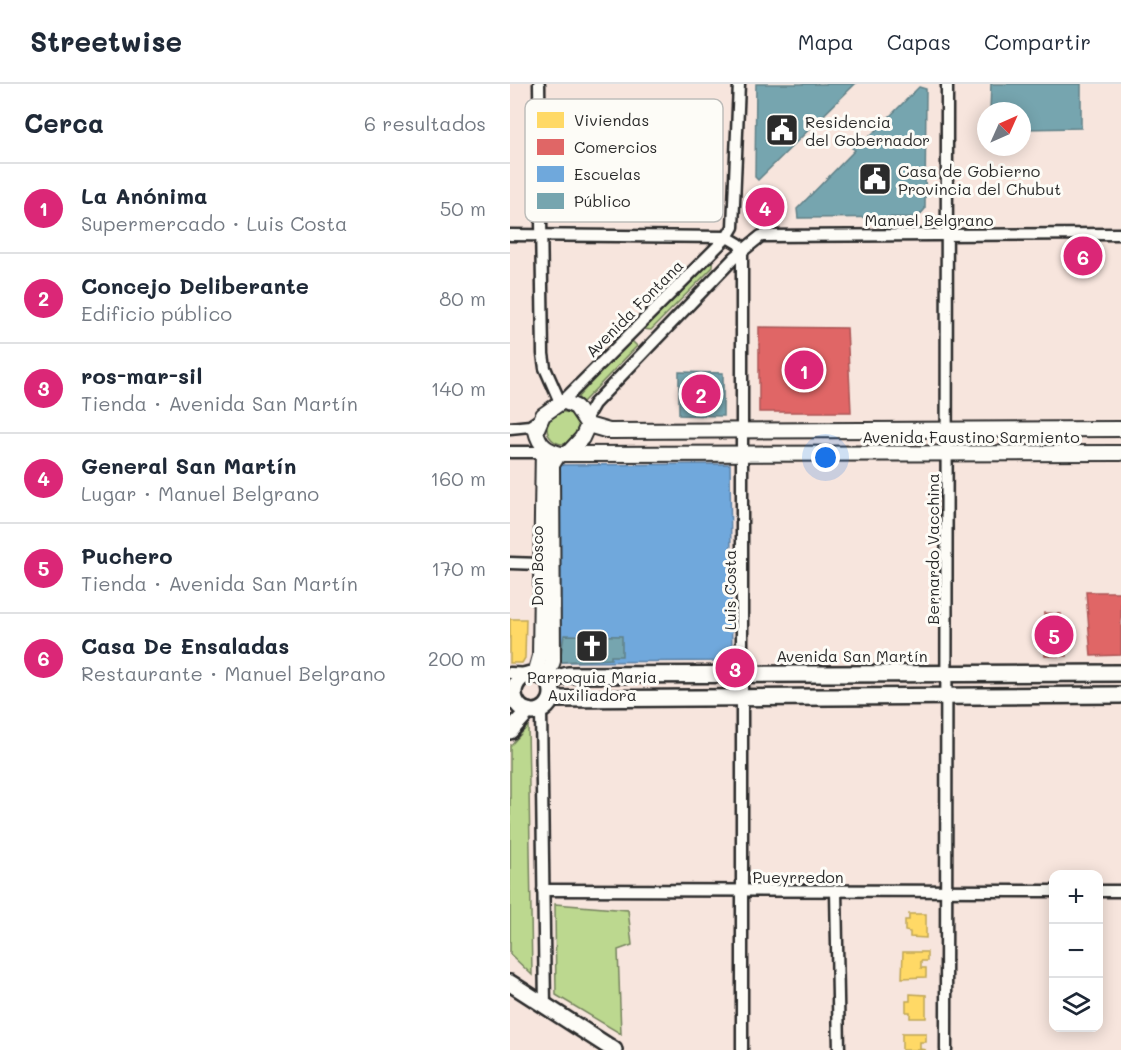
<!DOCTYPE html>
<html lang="es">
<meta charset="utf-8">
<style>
body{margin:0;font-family:Mali,sans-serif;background:#f2f2f3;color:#1f2937}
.controls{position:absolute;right:18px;bottom:18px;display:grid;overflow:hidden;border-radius:12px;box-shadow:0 3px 15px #0003}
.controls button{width:54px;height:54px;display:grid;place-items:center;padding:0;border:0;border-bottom:2px solid #e0e1e3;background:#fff;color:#1f2937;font:30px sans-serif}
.compass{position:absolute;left:467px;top:18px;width:54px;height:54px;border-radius:50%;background:#fff;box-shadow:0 3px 15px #0003;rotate:45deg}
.you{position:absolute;left:316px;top:374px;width:21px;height:21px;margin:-15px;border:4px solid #fff;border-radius:50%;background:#1a73e8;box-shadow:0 0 0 9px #1a73e833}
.badge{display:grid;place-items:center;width:39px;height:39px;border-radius:50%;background:#db2777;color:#fff;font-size:20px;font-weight:700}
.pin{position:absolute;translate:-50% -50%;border:3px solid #fff;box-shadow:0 2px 6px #0006}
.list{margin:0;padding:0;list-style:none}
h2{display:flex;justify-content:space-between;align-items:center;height:78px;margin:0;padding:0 24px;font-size:26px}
h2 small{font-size:20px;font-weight:400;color:#747a83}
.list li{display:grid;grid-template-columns:39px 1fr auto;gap:18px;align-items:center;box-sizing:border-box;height:90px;padding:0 24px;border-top:2px solid #e0e1e3}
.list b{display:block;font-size:22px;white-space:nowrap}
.list p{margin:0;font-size:20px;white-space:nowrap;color:#747a83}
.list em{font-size:20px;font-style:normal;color:#747a83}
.icon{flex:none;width:33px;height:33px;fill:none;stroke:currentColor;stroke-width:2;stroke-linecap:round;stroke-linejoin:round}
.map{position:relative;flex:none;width:611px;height:966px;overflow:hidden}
header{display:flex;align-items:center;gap:36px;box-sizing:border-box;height:84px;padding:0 30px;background:#fff;border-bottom:2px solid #e0e1e3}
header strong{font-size:28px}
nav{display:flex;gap:33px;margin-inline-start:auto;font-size:21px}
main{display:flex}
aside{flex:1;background:#fff}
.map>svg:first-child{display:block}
.green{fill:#bcd88f;stroke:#74825d;stroke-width:1.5}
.homes{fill:#ffd966;stroke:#bfa554;stroke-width:1.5}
.shops{fill:#e06666;stroke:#aa5454;stroke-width:1.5}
.schools{fill:#6fa8dc;stroke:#5b82a7;stroke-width:1.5}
.public{fill:#76a5af;stroke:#608087;stroke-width:1.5}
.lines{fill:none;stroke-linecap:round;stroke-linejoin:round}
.minor-casing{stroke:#2b2b2b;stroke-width:15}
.tertiary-casing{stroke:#2b2b2b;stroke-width:18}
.secondary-casing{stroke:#2b2b2b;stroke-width:20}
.minor{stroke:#fdfcf7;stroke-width:10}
.tertiary{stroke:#fdfcf7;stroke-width:14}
.secondary{stroke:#fdfcf7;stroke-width:15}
.labels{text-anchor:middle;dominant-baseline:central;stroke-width:6;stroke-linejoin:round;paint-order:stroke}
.poi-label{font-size:16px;fill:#2b2b2b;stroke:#fdfcf7;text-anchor:start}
.street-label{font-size:16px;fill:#2b2b2b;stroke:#fdfcf7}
.key{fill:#fdfcf7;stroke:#bebdba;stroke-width:1.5}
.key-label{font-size:16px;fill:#2b2b2b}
</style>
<header>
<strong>Streetwise</strong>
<nav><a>Mapa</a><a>Capas</a><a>Compartir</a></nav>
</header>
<main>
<aside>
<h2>Cerca<small>6 resultados</small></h2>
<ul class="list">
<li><span class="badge">1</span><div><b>La Anónima</b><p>Supermercado · Luis Costa</p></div><em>50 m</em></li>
<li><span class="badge">2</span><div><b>Concejo Deliberante</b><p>Edificio público</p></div><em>80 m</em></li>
<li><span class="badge">3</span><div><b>ros-mar-sil</b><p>Tienda · Avenida San Martín</p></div><em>140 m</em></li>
<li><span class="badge">4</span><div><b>General San Martín</b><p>Lugar · Manuel Belgrano</p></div><em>160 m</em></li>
<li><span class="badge">5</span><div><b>Puchero</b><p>Tienda · Avenida San Martín</p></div><em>170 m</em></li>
<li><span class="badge">6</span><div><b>Casa De Ensaladas</b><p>Restaurante · Manuel Belgrano</p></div><em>200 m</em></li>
</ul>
</aside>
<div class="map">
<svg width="611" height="966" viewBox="0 0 611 966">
<rect width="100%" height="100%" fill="#f7e5dd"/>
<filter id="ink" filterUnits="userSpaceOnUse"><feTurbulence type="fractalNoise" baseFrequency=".0167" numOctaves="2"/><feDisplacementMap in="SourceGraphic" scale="12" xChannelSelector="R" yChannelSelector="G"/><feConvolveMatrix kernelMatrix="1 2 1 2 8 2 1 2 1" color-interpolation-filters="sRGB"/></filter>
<g filter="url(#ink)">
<g class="green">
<polygon points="197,177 203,179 203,183 141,246 134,245 134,241"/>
<polygon points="120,255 127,262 72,319 68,313"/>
<circle cx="53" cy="344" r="16"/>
<polygon points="18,642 22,891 0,870 0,662"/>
<polygon points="45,820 118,826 122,861 108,866 111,950 46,911"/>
</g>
<g class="homes">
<polygon points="0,535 16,535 15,574 12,579 0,579"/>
<polygon points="399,830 416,830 416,854 400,853 400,848 395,847 395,836 399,836"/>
<polygon points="393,868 417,868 417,877 411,877 411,884 416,884 416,893 392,894"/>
<polygon points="400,910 416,911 416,934 400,934 400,928 396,928 396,917 400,917"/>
<polygon points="392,949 416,949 416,958 410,958 410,965 416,966 392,966"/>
</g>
<g class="shops">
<polygon points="249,243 337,244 341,328 249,328"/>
<polygon points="576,508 611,508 611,571 581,572"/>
<polygon points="534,529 551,530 557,572 535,572"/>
</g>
<polygon class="schools" points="220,380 222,577 50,578 48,381"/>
<g class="public">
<polygon points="246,0 345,0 248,96 245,93"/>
<polygon points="481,0 571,0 571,44 512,45 512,27 480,27"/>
<polygon points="409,3 416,5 415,125 408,133 288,134 287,125 345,66 342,64 348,58 351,61"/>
<polygon points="169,288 213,289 213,332 169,331"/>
<polygon points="54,551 112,552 112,572 101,572 101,575 50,578"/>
</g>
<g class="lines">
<defs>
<g id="minor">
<polyline points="29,0 33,270 35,284 50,318"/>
<polyline points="0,151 217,153 229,160 232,166 232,966"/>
<polyline points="53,317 217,153 223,143 229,0"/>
<polyline points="76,334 84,320 225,173 251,152 611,150"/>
<polyline points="0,344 20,342 29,336"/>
<polyline points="0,368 39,368"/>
<polyline points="0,479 31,480"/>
<polyline points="0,589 22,590"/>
<polyline points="0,612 5,612"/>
<polyline points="31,627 35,924"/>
<polyline points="33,806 544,807"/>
<polyline points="326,807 329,966"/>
<polyline points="588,807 611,807"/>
<polyline points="436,966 437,0"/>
</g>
<g id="tertiary">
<polyline points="78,341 99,347 611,345"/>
<path d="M58 369 72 354 78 341 66 323 53 317 33 331 26 347C29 361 37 367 51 370L611 369"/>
<polyline points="25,590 30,572 33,362"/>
<polyline points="36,596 43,577 42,381 49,370"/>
</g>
<g id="secondary">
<circle cx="23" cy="609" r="19"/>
<polyline points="38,597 58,591 611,589"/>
<polyline points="42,615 611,611"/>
<polyline points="0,647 18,627"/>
<polyline points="0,899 104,966"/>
</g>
</defs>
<use href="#minor" class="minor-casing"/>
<use href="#tertiary" class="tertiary-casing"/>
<use href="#secondary" class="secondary-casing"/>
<use href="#minor" class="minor"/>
<use href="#tertiary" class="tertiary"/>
<use href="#secondary" class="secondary"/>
</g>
</g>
<defs>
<symbol id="civic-square" viewBox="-11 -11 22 22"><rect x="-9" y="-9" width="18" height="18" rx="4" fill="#2b2b2b" stroke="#fdfcf7"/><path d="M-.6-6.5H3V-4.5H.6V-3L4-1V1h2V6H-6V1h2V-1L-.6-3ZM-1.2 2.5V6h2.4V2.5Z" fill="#fff"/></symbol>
<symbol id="church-square" viewBox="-11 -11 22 22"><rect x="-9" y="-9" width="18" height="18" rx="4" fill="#2b2b2b" stroke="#fdfcf7"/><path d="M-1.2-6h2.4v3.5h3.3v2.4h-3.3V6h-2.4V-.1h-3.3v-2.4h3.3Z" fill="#fff"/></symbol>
</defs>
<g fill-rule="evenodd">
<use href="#civic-square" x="253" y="27" width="38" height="38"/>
<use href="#civic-square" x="346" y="76" width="38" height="38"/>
<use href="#church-square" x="63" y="543" width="38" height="38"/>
</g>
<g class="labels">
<g class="poi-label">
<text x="295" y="37">Residencia<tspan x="295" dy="18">del Gobernador</tspan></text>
<text x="388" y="86">Casa de Gobierno<tspan x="388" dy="18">Provincia del Chubut</tspan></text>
<text x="82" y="592" text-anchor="middle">Parroquia Maria<tspan x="82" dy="18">Auxiliadora</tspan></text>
</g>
<g class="street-label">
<text x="419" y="135">Manuel Belgrano</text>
<text transform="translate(124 224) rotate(-45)">Avenida Fontana</text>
<text x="461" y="352">Avenida Faustino Sarmiento</text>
<text transform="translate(422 465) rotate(-90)">Bernardo Vacchina</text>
<text transform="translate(26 482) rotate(-90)">Don Bosco</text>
<text transform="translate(219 506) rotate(-90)">Luis Costa</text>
<text x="342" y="571">Avenida San Martín</text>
<text x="288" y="792">Pueyrredon</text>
</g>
</g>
<rect x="15" y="15" width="198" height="123" rx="9" class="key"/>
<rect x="27" y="28" width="27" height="16" fill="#ffd966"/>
<rect x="27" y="55" width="27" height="16" fill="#e06666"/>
<rect x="27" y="82" width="27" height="16" fill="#6fa8dc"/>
<rect x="27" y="109" width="27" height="16" fill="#76a5af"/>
<g class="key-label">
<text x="64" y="42">Viviendas</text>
<text x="64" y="69">Comercios</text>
<text x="64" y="96">Escuelas</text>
<text x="64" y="123">Público</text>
</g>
</svg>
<div class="controls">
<button>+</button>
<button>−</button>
<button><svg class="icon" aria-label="layers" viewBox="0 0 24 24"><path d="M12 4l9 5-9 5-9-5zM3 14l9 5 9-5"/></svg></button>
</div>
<svg class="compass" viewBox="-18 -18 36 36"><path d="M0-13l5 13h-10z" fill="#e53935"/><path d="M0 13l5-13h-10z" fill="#747a83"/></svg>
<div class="you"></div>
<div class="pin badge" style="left:294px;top:286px">1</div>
<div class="pin badge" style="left:191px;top:310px">2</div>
<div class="pin badge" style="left:225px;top:584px">3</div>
<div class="pin badge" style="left:255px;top:123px">4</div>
<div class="pin badge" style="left:544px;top:551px">5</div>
<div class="pin badge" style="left:573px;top:172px">6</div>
</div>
</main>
